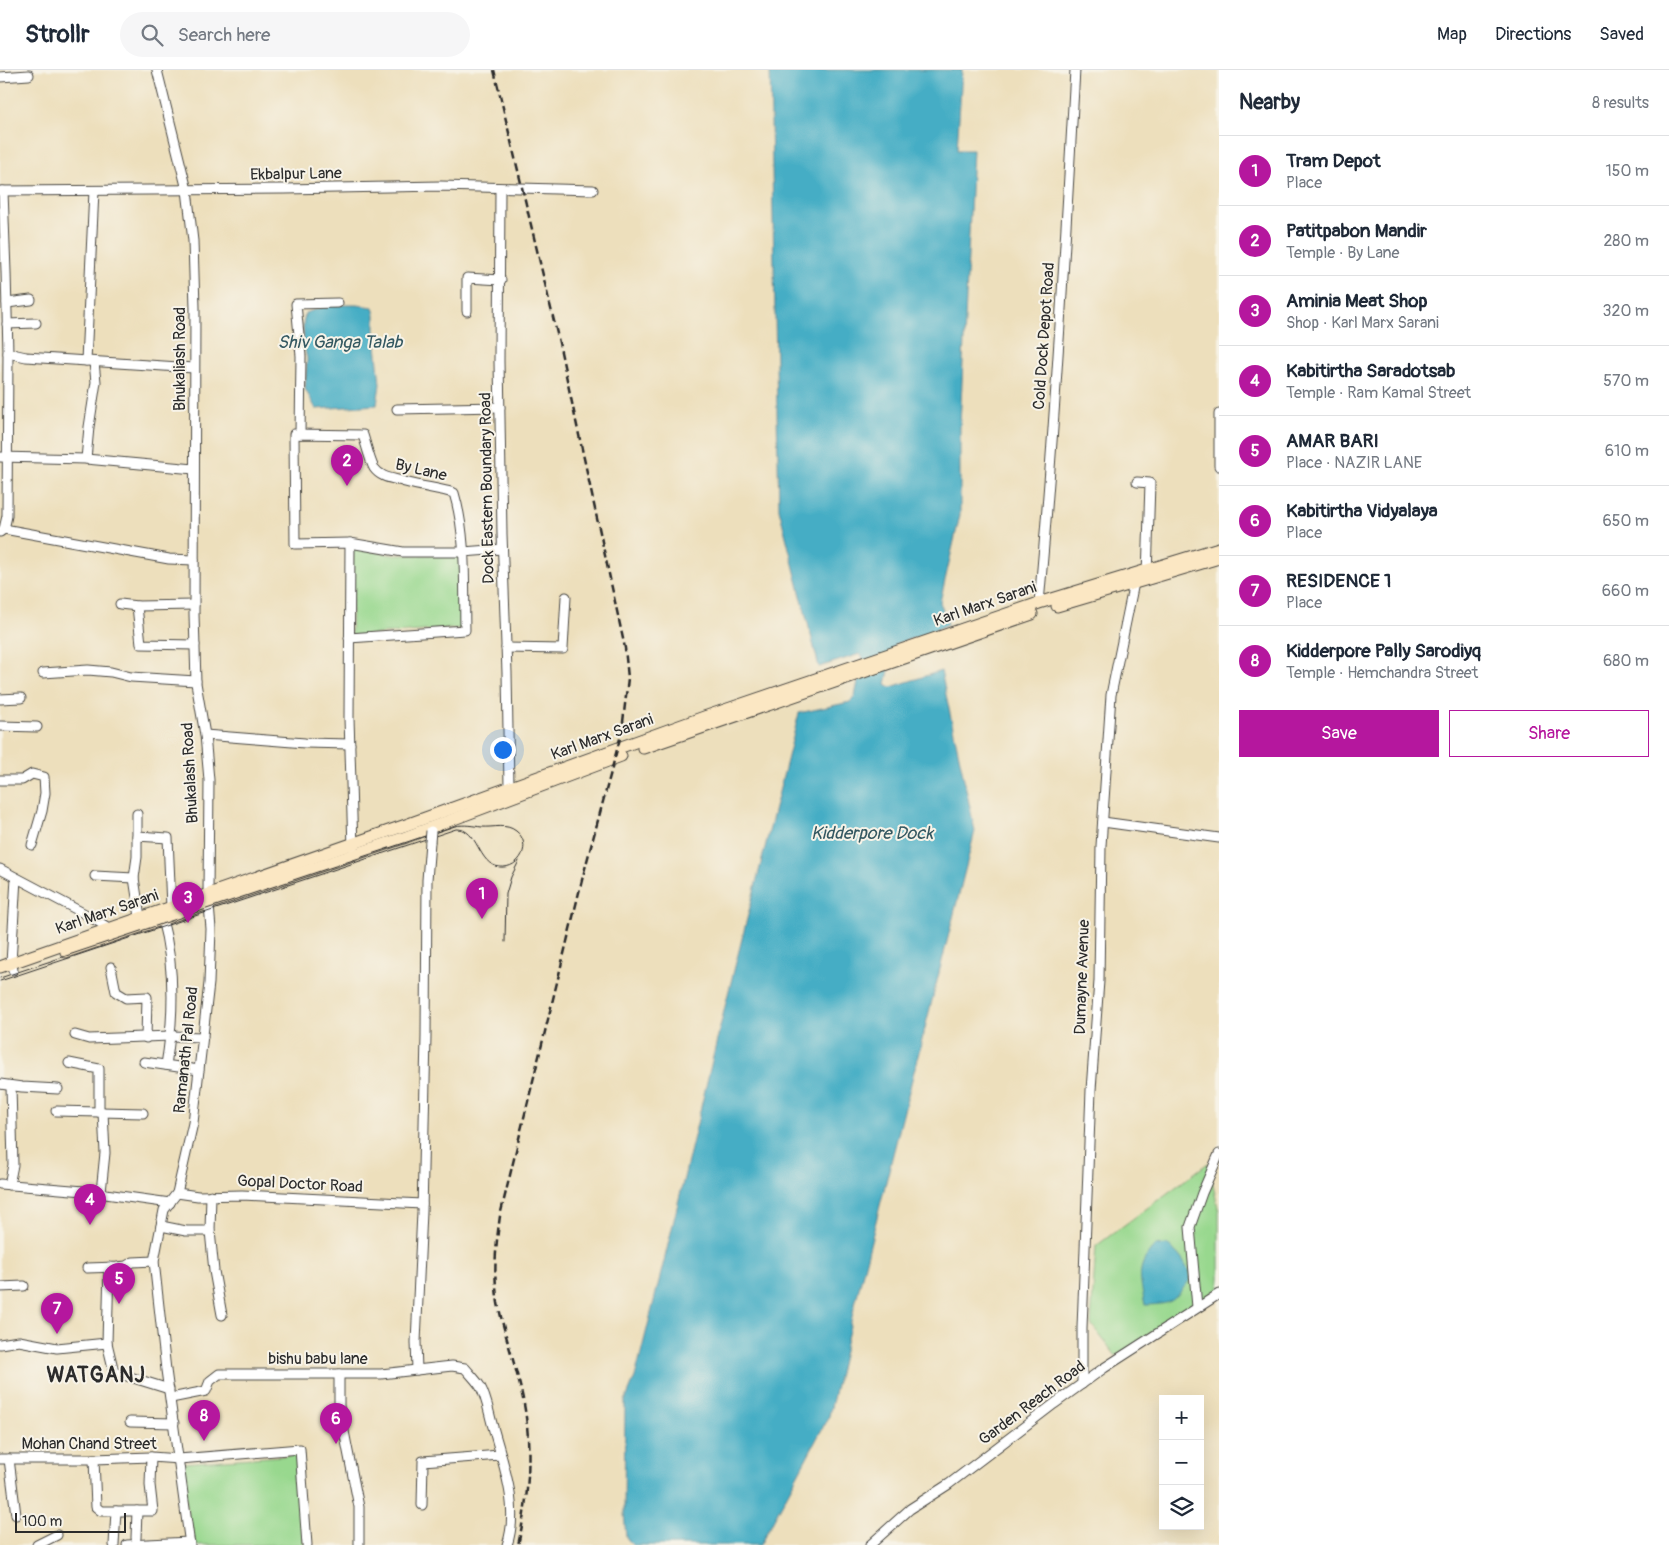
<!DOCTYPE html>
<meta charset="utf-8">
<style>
body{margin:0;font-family:Pangolin,sans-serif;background:#f6f6f7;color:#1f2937}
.controls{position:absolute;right:15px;bottom:15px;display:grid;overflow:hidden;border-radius:0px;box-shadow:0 5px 20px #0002}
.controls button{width:45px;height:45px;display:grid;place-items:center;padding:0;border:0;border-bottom:1px solid #e0e1e3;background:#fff;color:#1f2937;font:25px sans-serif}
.scale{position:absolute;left:15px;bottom:12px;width:111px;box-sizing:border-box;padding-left:5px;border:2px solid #2b2b2b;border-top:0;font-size:14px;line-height:18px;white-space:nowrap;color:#2b2b2b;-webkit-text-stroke:4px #f7f3e8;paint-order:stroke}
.you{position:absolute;left:502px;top:679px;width:18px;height:18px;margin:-12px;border:4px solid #fff;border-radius:50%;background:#1a73e8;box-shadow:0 0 0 8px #1a73e833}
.badge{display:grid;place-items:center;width:32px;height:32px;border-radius:50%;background:#b5179e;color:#fff;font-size:16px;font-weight:700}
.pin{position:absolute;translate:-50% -41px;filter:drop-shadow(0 1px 2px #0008)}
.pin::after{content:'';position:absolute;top:26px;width:18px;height:15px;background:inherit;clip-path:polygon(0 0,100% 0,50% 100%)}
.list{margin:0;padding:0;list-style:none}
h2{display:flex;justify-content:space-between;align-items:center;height:65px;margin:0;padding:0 20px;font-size:21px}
h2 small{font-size:16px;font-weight:400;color:#747a83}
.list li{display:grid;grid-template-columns:32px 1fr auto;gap:15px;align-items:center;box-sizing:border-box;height:70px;padding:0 20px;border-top:1px solid #e0e1e3}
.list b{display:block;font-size:19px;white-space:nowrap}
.list p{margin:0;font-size:16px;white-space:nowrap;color:#747a83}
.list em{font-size:16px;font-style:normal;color:#747a83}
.actions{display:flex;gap:10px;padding:15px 20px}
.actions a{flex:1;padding:11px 0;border:1px solid #b5179e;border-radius:0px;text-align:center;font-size:18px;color:#b5179e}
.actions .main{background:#b5179e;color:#fff}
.icon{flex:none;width:28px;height:28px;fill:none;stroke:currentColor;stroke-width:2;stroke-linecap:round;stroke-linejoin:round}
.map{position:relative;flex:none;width:1219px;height:1475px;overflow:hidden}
header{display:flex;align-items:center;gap:30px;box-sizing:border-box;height:70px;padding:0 25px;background:#fff;border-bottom:1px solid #e0e1e3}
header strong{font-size:24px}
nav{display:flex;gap:28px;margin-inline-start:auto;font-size:18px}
.search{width:350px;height:45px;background:#f6f6f7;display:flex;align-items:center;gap:12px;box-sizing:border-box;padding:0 18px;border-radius:28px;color:#747a83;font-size:19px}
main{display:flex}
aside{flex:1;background:#fff}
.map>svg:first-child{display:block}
.green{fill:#98d88e;stroke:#62825c}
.water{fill:#45adc5;stroke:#386c78}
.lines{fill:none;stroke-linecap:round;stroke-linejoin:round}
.street-casing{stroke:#484641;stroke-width:11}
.secondary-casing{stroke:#484641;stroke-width:13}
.street{stroke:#fff;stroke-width:9}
.secondary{stroke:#fbe7c3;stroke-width:11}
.tram{stroke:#2b2b2b;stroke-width:1}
.rail{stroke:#2b2b2b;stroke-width:2.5;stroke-dasharray:8 4;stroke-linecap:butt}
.street-bridge-casing{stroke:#484641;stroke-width:11;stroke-linecap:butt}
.street-bridge{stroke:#fff;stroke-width:9}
.labels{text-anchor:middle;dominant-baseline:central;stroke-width:4;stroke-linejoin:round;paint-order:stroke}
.street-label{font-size:16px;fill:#2b2b2b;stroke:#f7f3e8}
.water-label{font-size:18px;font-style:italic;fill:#345861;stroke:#f7f3e8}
.district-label{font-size:21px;font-weight:bold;letter-spacing:1px;fill:#2b2b2b;stroke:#f7f3e8}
</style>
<header>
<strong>Strollr</strong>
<div class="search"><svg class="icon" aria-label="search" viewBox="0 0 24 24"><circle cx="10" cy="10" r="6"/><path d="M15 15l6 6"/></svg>Search here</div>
<nav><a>Map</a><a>Directions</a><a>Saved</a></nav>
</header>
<main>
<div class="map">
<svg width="1219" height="1475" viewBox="0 0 1219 1475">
<rect width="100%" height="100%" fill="#f7f3e8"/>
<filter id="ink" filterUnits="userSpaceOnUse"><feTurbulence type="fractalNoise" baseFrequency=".02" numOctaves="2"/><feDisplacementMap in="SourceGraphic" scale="10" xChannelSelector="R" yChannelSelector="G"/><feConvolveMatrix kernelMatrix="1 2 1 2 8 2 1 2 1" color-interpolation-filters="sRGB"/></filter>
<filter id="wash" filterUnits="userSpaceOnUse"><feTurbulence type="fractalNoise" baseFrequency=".0096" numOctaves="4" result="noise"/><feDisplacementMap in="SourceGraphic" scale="20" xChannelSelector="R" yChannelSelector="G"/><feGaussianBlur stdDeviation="1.12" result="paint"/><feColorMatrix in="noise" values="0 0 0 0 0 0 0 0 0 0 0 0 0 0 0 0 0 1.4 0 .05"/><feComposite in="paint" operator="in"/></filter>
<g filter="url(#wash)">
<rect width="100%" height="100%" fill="#eddfbc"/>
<g class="green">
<polygon points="353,478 393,485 461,485 464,558 351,566"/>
<polygon points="1208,1093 1219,1142 1219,1219 1116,1286 1091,1254 1096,1176"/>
<polygon points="296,1385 304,1475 191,1475 182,1393"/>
</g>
<g class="water">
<polygon points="770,0 962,0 957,80 973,80 960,355 960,445 940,532 948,554 927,564 895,574 886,614 891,617 941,601 975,761 855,1234 829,1346 760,1475 632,1475 626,1467 624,1443 625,1331 635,1307 667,1179 728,924 799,643 850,632 855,626 863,588 860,584 819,597 779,439"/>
<polygon points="329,235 357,235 373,237 375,245 375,265 380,314 377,335 316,339 305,319 307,289 304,276 303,255 305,243"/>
<path d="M1167 1175C1180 1184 1187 1195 1191 1209 1171 1231 1177 1234 1145 1235 1140 1208 1135 1197 1155 1176Z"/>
</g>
</g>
<g filter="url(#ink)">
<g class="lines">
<defs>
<g id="street">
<polyline points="157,0 187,120 193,171 195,238 194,544 196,613 205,665 209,710 208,823 211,859 209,913 199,1000 193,1053 177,1123 164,1140 154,1191 166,1300 190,1475"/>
<polyline points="0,7 29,5"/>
<polyline points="500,118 499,291 502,464 507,603 509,717"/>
<polyline points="0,121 285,119 441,116 593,120"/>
<polyline points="7,233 31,230"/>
<polyline points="467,241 467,208 501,210"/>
<polyline points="7,254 36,253"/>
<polyline points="8,283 26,287 194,298"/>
<polyline points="86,291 94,121"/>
<polyline points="397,339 500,337"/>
<polyline points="1219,344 1219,396"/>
<polyline points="300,364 301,286 296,234 338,233"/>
<polyline points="0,387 86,389 194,399"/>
<polyline points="86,389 89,357 96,312 94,292"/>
<polyline points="1137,412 1150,413 1147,506"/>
<polyline points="4,459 169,489 194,490"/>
<polyline points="0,462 4,459 7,446 8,283 6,202 3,121"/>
<polyline points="350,473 349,648 353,778"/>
<path d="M1039 533C1055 355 1065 178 1075 0"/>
<polyline points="120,534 137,536 194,535"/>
<polyline points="137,536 141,574 195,575"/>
<path d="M349 568 465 560C464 515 467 466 454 423 437 418 422 417 405 412 394 408 382 409 374 398 370 391 366 374 363 365L294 364 295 474 350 473 403 482H463L502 479"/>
<polyline points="506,578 563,579 566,527"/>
<polyline points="43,603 88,600 111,602 131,607 196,611"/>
<polyline points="0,629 21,628"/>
<polyline points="0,656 37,657"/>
<polyline points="205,665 305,673 350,674"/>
<polyline points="0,710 22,710 32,704 44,707 45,723 42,741 32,775"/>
<polyline points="137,744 137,787 134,808 140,847"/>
<polyline points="1103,752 1219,768"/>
<polyline points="137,766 168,768 171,837"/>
<polyline points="0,799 87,845 109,858 110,861"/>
<polyline points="95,806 134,808"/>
<path d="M162 849C175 896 174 947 166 995"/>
<polyline points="111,897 116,922 126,928 147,927 146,968"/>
<polyline points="13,900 11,893 16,808"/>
<polyline points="75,965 89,969 171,966 203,967"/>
<polyline points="144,992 199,1000"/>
<polyline points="69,993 99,999 99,1042"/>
<polyline points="0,1014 22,1017 58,1019"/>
<polyline points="56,1041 143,1043"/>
<polyline points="0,1114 84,1121 170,1133"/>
<polyline points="9,1115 13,1095 11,1016"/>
<polyline points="101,1122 105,1083 103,1042"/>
<polyline points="177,1123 198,1126 242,1125 422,1134"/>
<polyline points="211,1125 210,1161 214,1201 222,1245"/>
<polyline points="161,1156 186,1161 210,1161"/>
<polyline points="109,1197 107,1273 114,1302 169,1319"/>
<polyline points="87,1198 117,1197 126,1196 133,1192 154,1191"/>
<polyline points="0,1217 24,1216"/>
<polyline points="1197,1237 1190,1157 1202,1123 1219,1084"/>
<polyline points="0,1274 19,1271 57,1278 107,1273"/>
<polyline points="417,1300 416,1272 422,1142 426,967 427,810 430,772"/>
<polyline points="339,1304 339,1336 359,1437 359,1475"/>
<polyline points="1082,1314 1082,1258 1091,1020 1099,911 1101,776 1111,625 1135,508"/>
<path d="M171 1328 206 1321 210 1311 219 1304H381L452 1296 465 1298C470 1304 476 1310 480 1316 487 1328 489 1344 493 1357 503 1394 520 1437 507 1475"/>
<polyline points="130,1352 174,1353"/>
<polyline points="0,1389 94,1389 151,1387 179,1389 300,1379 307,1475"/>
<polyline points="9,1389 16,1445"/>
<polyline points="94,1389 96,1437 101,1441 153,1441 150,1415 151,1387"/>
<polyline points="422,1435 423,1391 500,1385"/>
<polyline points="136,1468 137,1441"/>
<polyline points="37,1475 57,1465"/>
<polyline points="114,1475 116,1441"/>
<polyline points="127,1475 190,1472"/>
<polyline points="870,1475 910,1439 949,1414 1054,1334 1104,1298 1219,1224"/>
</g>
<g id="secondary">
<polyline points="1057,536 1219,488"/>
<polyline points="643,678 1032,544"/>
<polyline points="66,882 406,767 621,686"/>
<polyline points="0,897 406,755 704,647 1039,533 1219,478"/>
</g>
</defs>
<use href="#street" class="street-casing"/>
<use href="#secondary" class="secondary-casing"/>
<use href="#street" class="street"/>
<use href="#secondary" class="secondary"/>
<g class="tram">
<polyline points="505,872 506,824 511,807 519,791"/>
<path d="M0 908 455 756C465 754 473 756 482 757 494 758 506 753 516 761 533 774 520 799 500 797 477 795 479 758 456 759L0 911"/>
</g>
<path class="rail" d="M494 0 558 268 625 578 628 608 622 661 583 806 500 1146C496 1174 493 1204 498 1233 505 1269 519 1303 525 1340 532 1385 528 1431 518 1475"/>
<defs>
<polyline id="street-bridge" points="430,772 431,761"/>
</defs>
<use href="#street-bridge" class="street-bridge-casing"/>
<use href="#street-bridge" class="street-bridge"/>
</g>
</g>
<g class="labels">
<g class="street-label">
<text transform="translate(296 104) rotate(-1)">Ekbalpur Lane</text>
<text transform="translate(1044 266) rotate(-86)">Cold Dock Depot Road</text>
<text transform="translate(180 289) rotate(-90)">Bhukaliash Road</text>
<text transform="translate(421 400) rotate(13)">By Lane</text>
<text transform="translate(487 418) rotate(-91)">Dock Eastern Boundary Road</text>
<text transform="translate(985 534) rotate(-19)">Karl Marx Sarani</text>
<text transform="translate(602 667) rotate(-20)">Karl Marx Sarani</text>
<text transform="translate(190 703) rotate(-93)">Bhukalash Road</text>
<text transform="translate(107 842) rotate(-19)">Karl Marx Sarani</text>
<text transform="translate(1082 907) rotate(-88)">Dumayne Avenue</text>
<text transform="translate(186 980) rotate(-84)">Ramanath Pal Road</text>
<text transform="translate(300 1114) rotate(3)">Gopal Doctor Road</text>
<text x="318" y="1289">bishu babu lane</text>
<text transform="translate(1032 1333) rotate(-37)">Garden Reach Road</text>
<text x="89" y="1374">Mohan Chand Street</text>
</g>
<g class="water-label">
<text x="340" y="272">Shiv Ganga Talab</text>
<text x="872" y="763">Kidderpore Dock</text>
</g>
<g class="district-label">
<text x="96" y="1305">WATGANJ</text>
</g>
</g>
</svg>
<div class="controls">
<button>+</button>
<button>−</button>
<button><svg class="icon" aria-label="layers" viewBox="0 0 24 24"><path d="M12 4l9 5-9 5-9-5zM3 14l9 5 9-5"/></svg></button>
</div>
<div class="scale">100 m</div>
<div class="you"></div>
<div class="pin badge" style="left:482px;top:849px">1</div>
<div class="pin badge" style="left:347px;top:416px">2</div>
<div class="pin badge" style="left:188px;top:853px">3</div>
<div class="pin badge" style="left:90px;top:1155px">4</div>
<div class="pin badge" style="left:119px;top:1234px">5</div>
<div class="pin badge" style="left:336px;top:1374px">6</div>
<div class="pin badge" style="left:57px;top:1264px">7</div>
<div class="pin badge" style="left:204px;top:1371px">8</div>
</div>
<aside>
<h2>Nearby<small>8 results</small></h2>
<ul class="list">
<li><span class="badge">1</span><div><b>Tram Depot</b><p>Place</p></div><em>150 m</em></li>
<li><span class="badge">2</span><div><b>Patitpabon Mandir</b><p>Temple · By Lane</p></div><em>280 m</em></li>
<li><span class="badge">3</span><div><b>Aminia Meat Shop</b><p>Shop · Karl Marx Sarani</p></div><em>320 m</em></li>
<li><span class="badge">4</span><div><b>Kabitirtha Saradotsab</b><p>Temple · Ram Kamal Street</p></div><em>570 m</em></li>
<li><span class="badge">5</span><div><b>AMAR BARI</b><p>Place · NAZIR LANE</p></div><em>610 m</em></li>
<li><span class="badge">6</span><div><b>Kabitirtha Vidyalaya</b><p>Place</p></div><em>650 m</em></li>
<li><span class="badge">7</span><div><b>RESIDENCE 1</b><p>Place</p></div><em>660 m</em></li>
<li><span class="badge">8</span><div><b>Kidderpore Pally Sarodiyq</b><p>Temple · Hemchandra Street</p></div><em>680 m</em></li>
</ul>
<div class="actions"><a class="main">Save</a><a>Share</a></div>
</aside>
</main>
